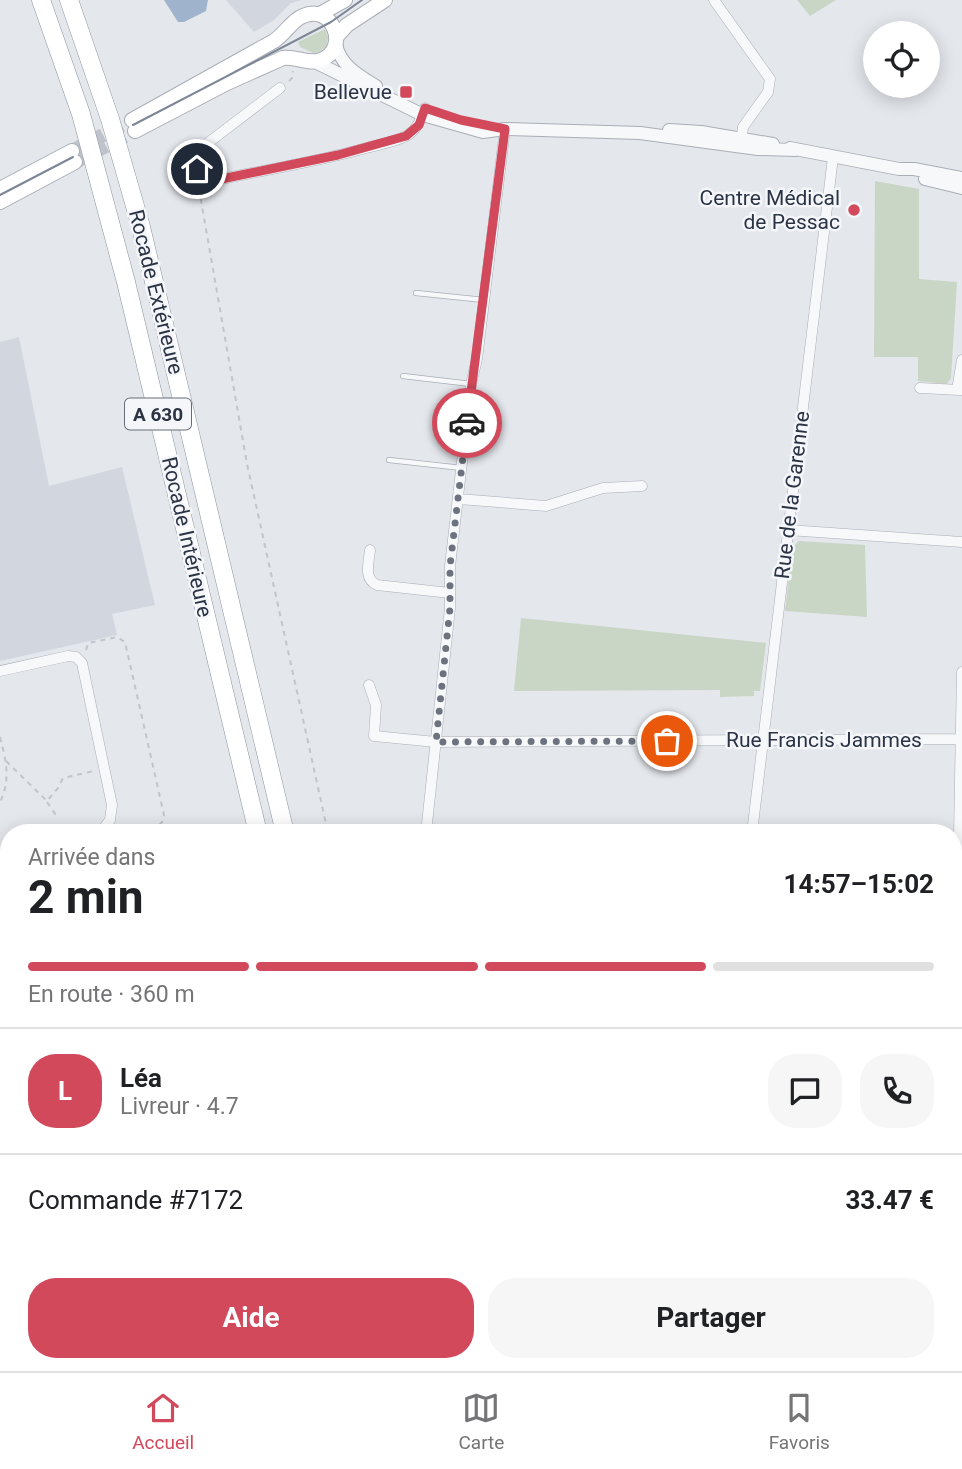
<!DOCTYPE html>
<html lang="fr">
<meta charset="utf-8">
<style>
body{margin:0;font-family:Roboto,sans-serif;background:#f6f6f6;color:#202124;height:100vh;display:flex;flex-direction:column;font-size:26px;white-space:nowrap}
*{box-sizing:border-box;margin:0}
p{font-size:23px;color:#757577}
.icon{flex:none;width:38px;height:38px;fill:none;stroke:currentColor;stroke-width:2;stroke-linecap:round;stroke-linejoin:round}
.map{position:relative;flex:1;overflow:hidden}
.sheet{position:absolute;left:0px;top:824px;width:962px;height:548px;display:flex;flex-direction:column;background:#fff;border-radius:28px 28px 0 0;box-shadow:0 4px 18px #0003}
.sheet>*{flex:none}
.fabs{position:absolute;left:863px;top:21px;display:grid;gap:14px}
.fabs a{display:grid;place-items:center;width:77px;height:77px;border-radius:50%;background:#fff;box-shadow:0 4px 18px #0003;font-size:35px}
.pin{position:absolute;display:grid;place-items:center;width:60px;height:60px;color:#fff;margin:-30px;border:4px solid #fff;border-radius:50%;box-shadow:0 2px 7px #0007}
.courier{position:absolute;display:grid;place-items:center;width:70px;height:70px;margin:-35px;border:5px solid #d1495b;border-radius:50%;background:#fff;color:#222;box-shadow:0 2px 9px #0007}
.headline em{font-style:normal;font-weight:700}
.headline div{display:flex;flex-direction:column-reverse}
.headline{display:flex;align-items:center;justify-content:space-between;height:119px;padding:0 28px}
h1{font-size:46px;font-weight:700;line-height:52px}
.bar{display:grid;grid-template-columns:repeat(4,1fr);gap:10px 7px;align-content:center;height:84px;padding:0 28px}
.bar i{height:9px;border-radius:5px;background:#e0e0e0}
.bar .on{background:#d1495b}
.bar p{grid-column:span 4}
.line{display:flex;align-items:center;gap:18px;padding:0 28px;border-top:2px solid #e0e0e0}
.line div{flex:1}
.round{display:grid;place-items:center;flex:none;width:74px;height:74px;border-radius:28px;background:#f6f6f6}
.action{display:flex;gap:14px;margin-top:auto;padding:14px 28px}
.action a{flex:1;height:80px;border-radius:28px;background:#d1495b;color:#fff;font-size:28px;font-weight:700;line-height:80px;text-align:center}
.action a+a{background:#f6f6f6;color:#202124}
.tabs{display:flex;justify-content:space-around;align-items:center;height:98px;border-top:2px solid #e0e0e0;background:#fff;font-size:19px;color:#757577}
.tabs a{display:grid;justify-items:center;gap:4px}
.tabs .on{color:#d1495b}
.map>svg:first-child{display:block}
.built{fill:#d2d6de}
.green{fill:#c9d6c5}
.water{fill:#9fb4cc}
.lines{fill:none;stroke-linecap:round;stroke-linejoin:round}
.secondary-tunnel{stroke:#bfc3cb;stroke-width:14;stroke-dasharray:14 7;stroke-linecap:butt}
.service-casing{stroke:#a9aeb7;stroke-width:6}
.minor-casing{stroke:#a9aeb7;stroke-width:11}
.tertiary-casing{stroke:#a9aeb7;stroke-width:14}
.secondary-casing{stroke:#a9aeb7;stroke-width:16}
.motorway-casing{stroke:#8b94a3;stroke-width:19}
.path{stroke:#c2c5cb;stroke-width:2;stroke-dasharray:5 5;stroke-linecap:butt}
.service{stroke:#f7f8fa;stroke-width:4.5}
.minor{stroke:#f7f8fa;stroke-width:10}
.tertiary{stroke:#f7f8fa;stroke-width:12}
.secondary{stroke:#fff;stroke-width:14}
.motorway{stroke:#fff;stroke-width:18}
.tram{stroke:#7d8696;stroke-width:2}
.rail{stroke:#7d8696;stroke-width:3.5;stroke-dasharray:3.5 7;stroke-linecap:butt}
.done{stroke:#6c737f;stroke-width:7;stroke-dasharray:0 12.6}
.route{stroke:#d1495b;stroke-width:9}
.poi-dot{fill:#d1495b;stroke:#f4f6f9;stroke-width:2.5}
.labels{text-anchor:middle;stroke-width:5;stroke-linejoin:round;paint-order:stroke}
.shield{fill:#f4f6f9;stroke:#676e7b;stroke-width:2}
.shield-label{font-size:19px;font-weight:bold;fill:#2b3445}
.poi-label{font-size:21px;fill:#2b3445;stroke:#f4f6f9;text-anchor:end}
.street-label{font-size:21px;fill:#2b3445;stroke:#f4f6f9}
</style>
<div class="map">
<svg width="962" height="1371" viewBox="0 0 962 1371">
<rect width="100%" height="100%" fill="#e4e7ec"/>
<!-- built -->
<path class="built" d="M 226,0 L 302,0 L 291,3 L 274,20 L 254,32 Z
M 19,337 L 49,486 L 122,467 L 155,605 L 112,614 L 117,635 L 0,661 L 0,342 Z"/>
<!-- green -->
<path class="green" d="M 797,0 L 836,0 L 810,16 Z
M 325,29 L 328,37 L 327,46 L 319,52 L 313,53 L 300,47 L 298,42 Z
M 875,181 L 919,189 L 919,279 L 957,282 L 951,378 L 947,384 L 918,381 L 918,357 L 874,357 Z
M 799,541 L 865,545 L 867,617 L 785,611 L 792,548 Z
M 521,618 L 766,643 L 760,691 L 754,691 L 754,696 L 720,697 L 720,690 L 514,691 Z
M 962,1030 L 962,1294 L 954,1297 L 954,1032 Z
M 9,1236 L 9,1363 L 358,1363 L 359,1371 L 0,1371 L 0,1237 Z
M 962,1315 L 962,1371 L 934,1371 L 938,1363 L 954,1363 L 954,1324 Z
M 459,1363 L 871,1363 L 877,1371 L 460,1371 Z"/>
<!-- water -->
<path class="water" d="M 164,0 L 208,0 L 206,11 L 184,22 L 178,22 Z"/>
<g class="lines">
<!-- secondary-tunnel -->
<path class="secondary-tunnel" d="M 72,151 L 132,120
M 75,162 L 135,131"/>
<defs>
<path id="service" d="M 416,293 L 484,300
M 403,376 L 471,384
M 389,460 L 462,468
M 954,1297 L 962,1294
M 954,1324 L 962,1315
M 934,1371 L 938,1363"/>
<path id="minor" d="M 714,0 L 770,79 L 768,92 L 743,127 L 741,144
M 280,88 L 200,149 C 194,163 196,177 212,181 C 264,170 316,162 366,148 C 380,144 396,142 408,135 C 418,128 421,119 425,108
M 962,360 L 958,384 L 962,390
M 920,388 L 960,390
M 459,499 L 546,506 L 603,488 L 642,486
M 788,530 L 962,542
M 370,550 C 369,562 363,579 377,585 L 450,593
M 0,671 L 68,656 L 76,657 L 82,663 L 112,805 L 110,820 L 100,833
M 962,672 L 958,890 L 962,896
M 369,685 L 376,705 L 374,736 L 436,742 L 959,739
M 426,833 L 450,608 L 450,566 L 471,384 L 477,359 L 505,129
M 752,833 L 833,157
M 0,907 L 9,915
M 958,982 L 955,971 L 962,954
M 0,1077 L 9,1085"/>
<path id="tertiary" d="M 336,44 C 340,65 358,75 376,86
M 315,62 L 423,115 L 483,132 L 505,129 L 640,133 L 758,149 L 796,150
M 669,130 L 701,132 L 773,144
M 790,148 L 899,169 L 914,169 L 962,178
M 925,179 L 962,188"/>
<path id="secondary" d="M 320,14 L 345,0
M 337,36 L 347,25 L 385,0
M 132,120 L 274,41 C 285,34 292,20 303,16 C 332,3 351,48 321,60 C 309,65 296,56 283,58 L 227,83 L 135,131
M 0,189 L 72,151
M 0,202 L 75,162"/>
<path id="motorway" d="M 41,0 L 81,114 L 126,282 L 258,833
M 69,0 L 110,119 L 141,227 L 285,833
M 386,1363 L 388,1371
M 410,1363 L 412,1371"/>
</defs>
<!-- service casing -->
<use href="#service" class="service-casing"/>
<!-- minor casing -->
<use href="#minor" class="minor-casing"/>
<!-- tertiary casing -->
<use href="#tertiary" class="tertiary-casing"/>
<!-- secondary casing -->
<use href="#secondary" class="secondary-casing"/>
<!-- motorway casing -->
<use href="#motorway" class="motorway-casing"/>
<!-- path -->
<path class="path" d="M 289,81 L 292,78 L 293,71
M 199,189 L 247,464 L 328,833
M 86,650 L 88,643 L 117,637 L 125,642 L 164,815 L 162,822 L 152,833
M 0,737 C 6,760 11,780 0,802
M 6,761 L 47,801 L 58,788 L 63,778 L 94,771
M 47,802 L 56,815
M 160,826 L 166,833
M 0,1012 L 9,1021
M 0,1194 L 9,1189
M 339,1363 L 341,1371
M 662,1371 L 664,1363"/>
<!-- service -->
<use href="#service" class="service"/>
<!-- minor -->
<use href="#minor" class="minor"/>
<!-- tertiary -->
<use href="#tertiary" class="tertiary"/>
<!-- secondary -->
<use href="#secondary" class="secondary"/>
<!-- motorway -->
<use href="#motorway" class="motorway"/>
<!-- tram -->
<path class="tram" d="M 133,125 L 331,22 L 362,0
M 0,195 L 73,157"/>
<!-- rail -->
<path class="rail" d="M 954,1008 L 962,1006
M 0,1218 L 9,1216"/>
</g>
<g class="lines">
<!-- done -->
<path class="done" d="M 467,423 L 450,566 L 450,608 L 436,742 L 667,741"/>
<!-- route -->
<path class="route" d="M 197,169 L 201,177 L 212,181 L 338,155 L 406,136 L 419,125 L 425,108 L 461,120 L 505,129 L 467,423"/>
</g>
<!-- markers -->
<g class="poi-dot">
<rect x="399" y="85" width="14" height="14" rx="3.5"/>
<circle cx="854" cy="210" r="7"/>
</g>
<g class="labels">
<!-- shield labels -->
<rect class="shield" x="125" y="398.5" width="66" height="31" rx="5"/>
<g class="shield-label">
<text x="158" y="421">A 630</text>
</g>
<!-- poi labels -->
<g class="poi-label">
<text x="392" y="99">Bellevue</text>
<text x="840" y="205">Centre Médical<tspan x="840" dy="24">de Pessac</tspan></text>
</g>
<!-- street labels -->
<g class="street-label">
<text transform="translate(156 292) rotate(76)" y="7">Rocade Extérieure</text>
<text transform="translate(792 495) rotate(-83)" y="7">Rue de la Garenne</text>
<text transform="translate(187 537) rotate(77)" y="7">Rocade Intérieure</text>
<text x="824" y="747">Rue Francis Jammes</text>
</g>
</g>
</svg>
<div class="fabs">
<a><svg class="icon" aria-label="locate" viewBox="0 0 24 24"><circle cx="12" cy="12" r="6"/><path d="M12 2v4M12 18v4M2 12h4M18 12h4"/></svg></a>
</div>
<div class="pin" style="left:667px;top:741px;background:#ea580c"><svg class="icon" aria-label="bag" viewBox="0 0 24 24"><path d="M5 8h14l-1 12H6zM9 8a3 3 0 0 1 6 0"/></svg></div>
<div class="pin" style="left:197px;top:169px;background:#1f2937"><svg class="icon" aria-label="home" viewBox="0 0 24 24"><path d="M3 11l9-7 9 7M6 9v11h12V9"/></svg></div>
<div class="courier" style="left:467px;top:423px"><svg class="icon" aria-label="car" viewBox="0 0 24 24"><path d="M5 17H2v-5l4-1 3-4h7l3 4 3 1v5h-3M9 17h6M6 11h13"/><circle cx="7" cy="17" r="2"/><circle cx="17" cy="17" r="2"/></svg></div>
<section class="sheet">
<div class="headline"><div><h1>2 min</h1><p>Arrivée dans</p></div><em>14:57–15:02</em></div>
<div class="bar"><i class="on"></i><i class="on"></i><i class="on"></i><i></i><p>En route · 360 m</p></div>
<div class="line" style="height:126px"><b class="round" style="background:#d1495b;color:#fff">L</b><div><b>Léa</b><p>Livreur · 4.7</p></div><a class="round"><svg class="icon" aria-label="chat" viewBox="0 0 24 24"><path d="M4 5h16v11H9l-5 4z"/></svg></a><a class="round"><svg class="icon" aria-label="phone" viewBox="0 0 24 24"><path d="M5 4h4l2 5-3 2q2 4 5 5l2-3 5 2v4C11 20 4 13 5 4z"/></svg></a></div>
<div class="line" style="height:91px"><div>Commande #7172</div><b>33.47 €</b></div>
<div class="action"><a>Aide</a><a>Partager</a></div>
</section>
</div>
<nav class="tabs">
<a class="on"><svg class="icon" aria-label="home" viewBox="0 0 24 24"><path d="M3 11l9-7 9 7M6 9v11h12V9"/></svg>Accueil</a>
<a><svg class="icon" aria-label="map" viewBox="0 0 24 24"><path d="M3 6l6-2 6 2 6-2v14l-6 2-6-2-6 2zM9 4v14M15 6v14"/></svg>Carte</a>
<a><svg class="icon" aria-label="saved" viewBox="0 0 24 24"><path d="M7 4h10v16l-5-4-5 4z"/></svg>Favoris</a>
</nav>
